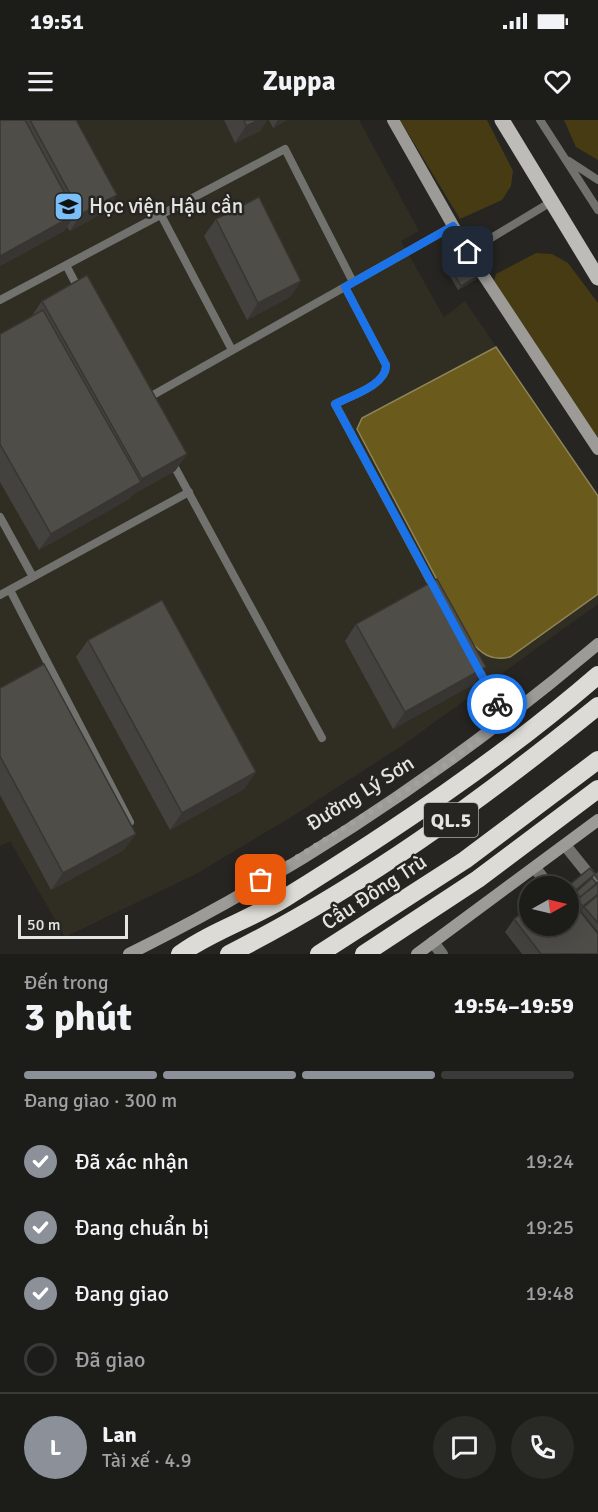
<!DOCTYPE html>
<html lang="vi">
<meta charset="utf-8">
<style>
body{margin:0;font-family:Signika,sans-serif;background:#292926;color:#f1f3f6;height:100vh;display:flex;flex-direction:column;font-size:22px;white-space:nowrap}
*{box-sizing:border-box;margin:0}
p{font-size:20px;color:#a0a1a2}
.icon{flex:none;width:33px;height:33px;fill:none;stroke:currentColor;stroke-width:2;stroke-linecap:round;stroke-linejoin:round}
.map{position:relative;height:834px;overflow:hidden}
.panel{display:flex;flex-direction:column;background:#1c1c19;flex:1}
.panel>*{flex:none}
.needle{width:39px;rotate:82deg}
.controls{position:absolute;left:519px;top:756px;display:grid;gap:12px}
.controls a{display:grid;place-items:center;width:60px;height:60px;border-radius:50%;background:#1c1c19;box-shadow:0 6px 24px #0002,0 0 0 2px #3a3a38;font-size:30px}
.scale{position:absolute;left:18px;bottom:15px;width:110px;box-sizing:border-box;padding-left:6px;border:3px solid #e4e4e1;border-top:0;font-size:16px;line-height:21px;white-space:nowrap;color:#e4e4e1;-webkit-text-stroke:4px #262521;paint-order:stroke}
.pin{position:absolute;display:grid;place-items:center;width:51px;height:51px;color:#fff;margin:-26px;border-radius:12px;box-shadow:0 3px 9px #0006}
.courier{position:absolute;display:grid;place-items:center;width:60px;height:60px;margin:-30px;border:4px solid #1a73e8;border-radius:50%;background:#fff;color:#222;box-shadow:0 2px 8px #0007}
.head em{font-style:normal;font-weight:800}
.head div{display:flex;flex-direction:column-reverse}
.head{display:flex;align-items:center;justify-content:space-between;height:102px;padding:0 24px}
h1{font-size:39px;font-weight:800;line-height:45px}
.bar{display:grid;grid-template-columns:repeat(4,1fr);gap:9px 6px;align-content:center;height:72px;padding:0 24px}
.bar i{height:8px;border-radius:4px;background:#3a3a38}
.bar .selected{background:#8c9099}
.bar p{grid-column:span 4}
.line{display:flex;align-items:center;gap:15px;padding:0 24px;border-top:2px solid #3a3a38}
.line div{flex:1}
.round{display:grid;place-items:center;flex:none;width:63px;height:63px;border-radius:32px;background:#292926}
ol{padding:0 24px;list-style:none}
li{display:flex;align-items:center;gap:18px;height:66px}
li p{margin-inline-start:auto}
li .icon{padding:6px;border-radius:50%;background:#8c9099;color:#fff;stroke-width:4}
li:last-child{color:#a0a1a2}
li i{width:33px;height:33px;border:3px solid #3a3a38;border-radius:50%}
.status{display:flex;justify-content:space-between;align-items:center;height:42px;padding:0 30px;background:#1c1c19;direction:ltr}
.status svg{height:16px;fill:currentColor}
header{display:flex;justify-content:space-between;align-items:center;height:78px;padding:0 24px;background:#1c1c19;font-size:27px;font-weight:800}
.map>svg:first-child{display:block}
.built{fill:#302d23}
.green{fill:#463b13}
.water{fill:#6a5b1d;stroke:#8f8458;stroke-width:1.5}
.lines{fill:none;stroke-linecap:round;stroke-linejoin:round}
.lane{stroke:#71716e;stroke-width:8}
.street{stroke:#71716e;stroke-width:12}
.secondary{stroke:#9c9b98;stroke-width:12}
.primary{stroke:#bebcb8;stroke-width:15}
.highway{stroke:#dcdbd5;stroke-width:18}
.wall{fill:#43423e;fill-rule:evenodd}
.shaded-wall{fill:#373632}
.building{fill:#4e4d48;stroke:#373632;stroke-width:1.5}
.done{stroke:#a2a19e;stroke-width:6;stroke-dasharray:0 10.8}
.route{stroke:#1a73e8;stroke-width:8}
.labels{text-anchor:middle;stroke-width:5;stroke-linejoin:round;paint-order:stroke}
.shield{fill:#262521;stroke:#ababa7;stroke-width:1.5}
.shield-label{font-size:20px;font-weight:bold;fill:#e4e4e1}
.poi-label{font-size:21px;fill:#e4e4e1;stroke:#262521;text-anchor:start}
.street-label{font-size:21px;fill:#e4e4e1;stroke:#262521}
</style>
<div class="status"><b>19:51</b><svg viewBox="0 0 49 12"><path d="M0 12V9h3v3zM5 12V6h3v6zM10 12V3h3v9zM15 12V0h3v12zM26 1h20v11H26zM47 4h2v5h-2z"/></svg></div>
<header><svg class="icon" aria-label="menu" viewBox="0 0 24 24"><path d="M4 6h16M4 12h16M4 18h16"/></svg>Zuppa<svg class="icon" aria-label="heart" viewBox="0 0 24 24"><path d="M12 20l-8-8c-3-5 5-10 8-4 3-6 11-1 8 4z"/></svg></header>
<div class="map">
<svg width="598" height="834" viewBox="0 0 598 834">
<rect width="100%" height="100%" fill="#262521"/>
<!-- built -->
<path class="built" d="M 0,0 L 359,0 L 419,111 L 401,121 L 444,197 L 465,181 L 598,376 L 598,484 L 403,625 L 293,696 L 196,754 L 65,817 L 10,721 L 0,726 Z"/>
<!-- green -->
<path class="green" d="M 400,0 L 487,0 L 513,51 L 511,66 L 502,80 L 460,99 Z
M 564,0 L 598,0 L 598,40 L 576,27 Z
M 536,133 L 552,134 L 568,143 L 598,183 L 598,320 L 494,161 L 496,154 Z"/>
<!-- water -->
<path class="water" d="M 496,227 L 598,376 L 598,474 L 510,537 C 491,542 481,533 469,520 L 357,309 L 362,298 Z"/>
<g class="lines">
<!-- lane -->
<path class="lane" d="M 540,0 L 598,90
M 569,41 L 598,60
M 161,95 L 232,230
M 468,132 L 551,82
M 66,145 L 79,170
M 345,167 L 386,245 C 387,265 350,276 335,284 L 435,470
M 0,180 L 285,29 L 353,162
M 146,279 L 453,106
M 172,342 L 322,618
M 0,397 L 33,457
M 10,470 L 130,702
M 0,475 L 189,372
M 477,546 L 505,599"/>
<!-- street -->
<path class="street" d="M 565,725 L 598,766
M 535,748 L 549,766
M 433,822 L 442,834"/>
<!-- secondary -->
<path class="secondary" d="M 393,0 L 468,132 L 598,329
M 129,834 C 297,751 455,645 598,524
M 417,834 L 598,700"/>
<!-- primary -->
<path class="primary" d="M 502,0 L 598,158"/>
<!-- highway -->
<path class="highway" d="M 180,834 C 212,811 251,799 285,778 C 394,710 501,639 598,555
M 229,834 C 362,767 482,680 598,586
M 319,834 L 465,740 L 598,640
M 364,834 L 478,759 L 598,669"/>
</g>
<!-- wall -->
<path class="wall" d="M 0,0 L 76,0 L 117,75 L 105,92 L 70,111 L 67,107 L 64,111 L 0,146 Z
M 224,0 L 267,0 L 260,11 L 235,23 Z
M 269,0 L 287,0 L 273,8 Z
M 216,99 L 301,161 L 290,177 L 247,200 L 204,116 Z
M 446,139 L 478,156 L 475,160 L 458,170 L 443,144 Z
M 42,181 L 187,334 L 175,351 L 132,375 L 129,379 L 39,430 L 0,362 L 0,214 L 31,197 Z
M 356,504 L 474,564 L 393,609 L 345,521 Z
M 88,520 L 256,652 L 244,669 L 170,710 L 76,537 Z
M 0,568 L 124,730 L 51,770 L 0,675 Z
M 598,751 L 598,761 L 594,756 Z
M 592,758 L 597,764 L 598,762 L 598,812 L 581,791 L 581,792 L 598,834 L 522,834 L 505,812 L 514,799 L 568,806 L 568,766 ZM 573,776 L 576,781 L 574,784 L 570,778 Z"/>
<!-- shaded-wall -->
<path class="shaded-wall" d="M 259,0 L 267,0 L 260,11 L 235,23 L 246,6 Z
M 278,0 L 287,0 L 273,8 Z
M 117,75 L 105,92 L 70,111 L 81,94 Z
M 76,94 L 64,111 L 0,146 L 0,136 Z
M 478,156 L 475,160 L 458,170 L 461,166 Z
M 301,161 L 290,177 L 247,200 L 258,183 Z
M 187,334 L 175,351 L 132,375 L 129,379 L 39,430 L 51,414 L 139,363 L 142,359 Z
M 486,547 L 474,564 L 393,609 L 405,592 Z
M 256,652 L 244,669 L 170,710 L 182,693 Z
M 136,714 L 124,730 L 51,770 L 63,753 Z
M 595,754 L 589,763 L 576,772 L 568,780 L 572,773 Z
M 598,774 L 598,777 L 584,787 L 581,791 L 576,795 L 583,786 Z"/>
<!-- building -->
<path class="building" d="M 0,0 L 25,0 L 76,94 L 0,136 Z
M 30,0 L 76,0 L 117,75 L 81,94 Z
M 244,0 L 259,0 L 246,6 Z
M 259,77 L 301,161 L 258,183 L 216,99 Z
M 463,129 L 478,156 L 461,166 L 446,139 Z
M 87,155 L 187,334 L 142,359 L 42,181 Z
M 43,190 L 141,362 L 51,414 L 0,324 L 0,214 Z
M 437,459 L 486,547 L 405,592 L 356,504 Z
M 162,480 L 256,652 L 182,693 L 88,520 Z
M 44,544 L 136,714 L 63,753 L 0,636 L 0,568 Z
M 590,748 L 595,754 L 572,773 L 568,766 Z
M 592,758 L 597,764 L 580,777 L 576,772 Z
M 598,762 L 598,774 L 583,786 L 577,780 Z
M 598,775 L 598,803 L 584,787 Z
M 568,776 L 598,814 L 598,834 L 541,834 L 514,799 L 530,787 L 530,806 L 568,806 Z"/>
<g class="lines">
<!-- done -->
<path class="done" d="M 261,760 L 443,647 L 505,599 L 497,584"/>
<!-- route -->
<path class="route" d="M 468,132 L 453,106 L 345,167 L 386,245 C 387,265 350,276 335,284 L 497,584"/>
</g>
<!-- icons -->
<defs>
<symbol id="university-square" viewBox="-11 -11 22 22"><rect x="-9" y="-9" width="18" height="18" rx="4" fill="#7abff8" stroke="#262521"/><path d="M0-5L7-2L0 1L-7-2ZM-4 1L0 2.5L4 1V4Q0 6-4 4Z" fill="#111"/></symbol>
</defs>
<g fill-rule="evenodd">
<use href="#university-square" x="52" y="70" width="33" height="33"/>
</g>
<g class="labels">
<!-- shield labels -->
<rect class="shield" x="424" y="683" width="54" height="34" rx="4.5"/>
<g class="shield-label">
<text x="451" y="707">QL.5</text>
</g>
<!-- poi labels -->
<g class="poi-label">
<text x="89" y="93">Học viện Hậu cần</text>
</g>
<!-- street labels -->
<g class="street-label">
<text transform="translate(360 673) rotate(-32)" y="7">Đường Lý Sơn</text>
<text transform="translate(374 772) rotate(-33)" y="7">Cầu Đông Trù</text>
</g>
</g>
</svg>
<div class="controls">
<a><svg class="needle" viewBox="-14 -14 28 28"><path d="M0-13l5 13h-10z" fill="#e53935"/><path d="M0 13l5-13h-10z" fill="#a0a1a2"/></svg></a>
</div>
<div class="scale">50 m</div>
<div class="pin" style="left:261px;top:760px;background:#ea580c"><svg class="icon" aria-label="bag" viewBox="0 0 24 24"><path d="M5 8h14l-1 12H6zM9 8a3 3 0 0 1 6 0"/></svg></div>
<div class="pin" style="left:468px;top:132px;background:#1f2937"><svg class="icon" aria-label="home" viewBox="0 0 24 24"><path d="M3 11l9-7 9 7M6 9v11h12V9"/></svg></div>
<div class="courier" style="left:497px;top:584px"><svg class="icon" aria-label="bike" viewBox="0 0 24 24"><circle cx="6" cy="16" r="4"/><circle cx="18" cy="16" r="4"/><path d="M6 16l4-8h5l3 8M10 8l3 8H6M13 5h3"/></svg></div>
</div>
<section class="panel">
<div class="head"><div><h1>3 phút</h1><p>Đến trong</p></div><em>19:54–19:59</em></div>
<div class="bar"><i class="selected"></i><i class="selected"></i><i class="selected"></i><i></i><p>Đang giao · 300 m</p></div>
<ol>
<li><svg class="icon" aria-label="check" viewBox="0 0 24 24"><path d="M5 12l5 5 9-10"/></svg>Đã xác nhận<p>19:24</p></li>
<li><svg class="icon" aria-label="check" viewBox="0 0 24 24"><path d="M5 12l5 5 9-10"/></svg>Đang chuẩn bị<p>19:25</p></li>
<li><svg class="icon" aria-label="check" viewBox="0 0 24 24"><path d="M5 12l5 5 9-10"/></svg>Đang giao<p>19:48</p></li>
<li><i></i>Đã giao</li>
</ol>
<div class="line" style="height:108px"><b class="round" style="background:#8c9099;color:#fff">L</b><div><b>Lan</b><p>Tài xế · 4.9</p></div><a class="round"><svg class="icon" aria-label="chat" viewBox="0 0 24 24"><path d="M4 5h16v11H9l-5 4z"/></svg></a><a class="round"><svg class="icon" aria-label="phone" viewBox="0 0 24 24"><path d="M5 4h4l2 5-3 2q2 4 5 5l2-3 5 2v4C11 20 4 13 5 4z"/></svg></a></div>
</section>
